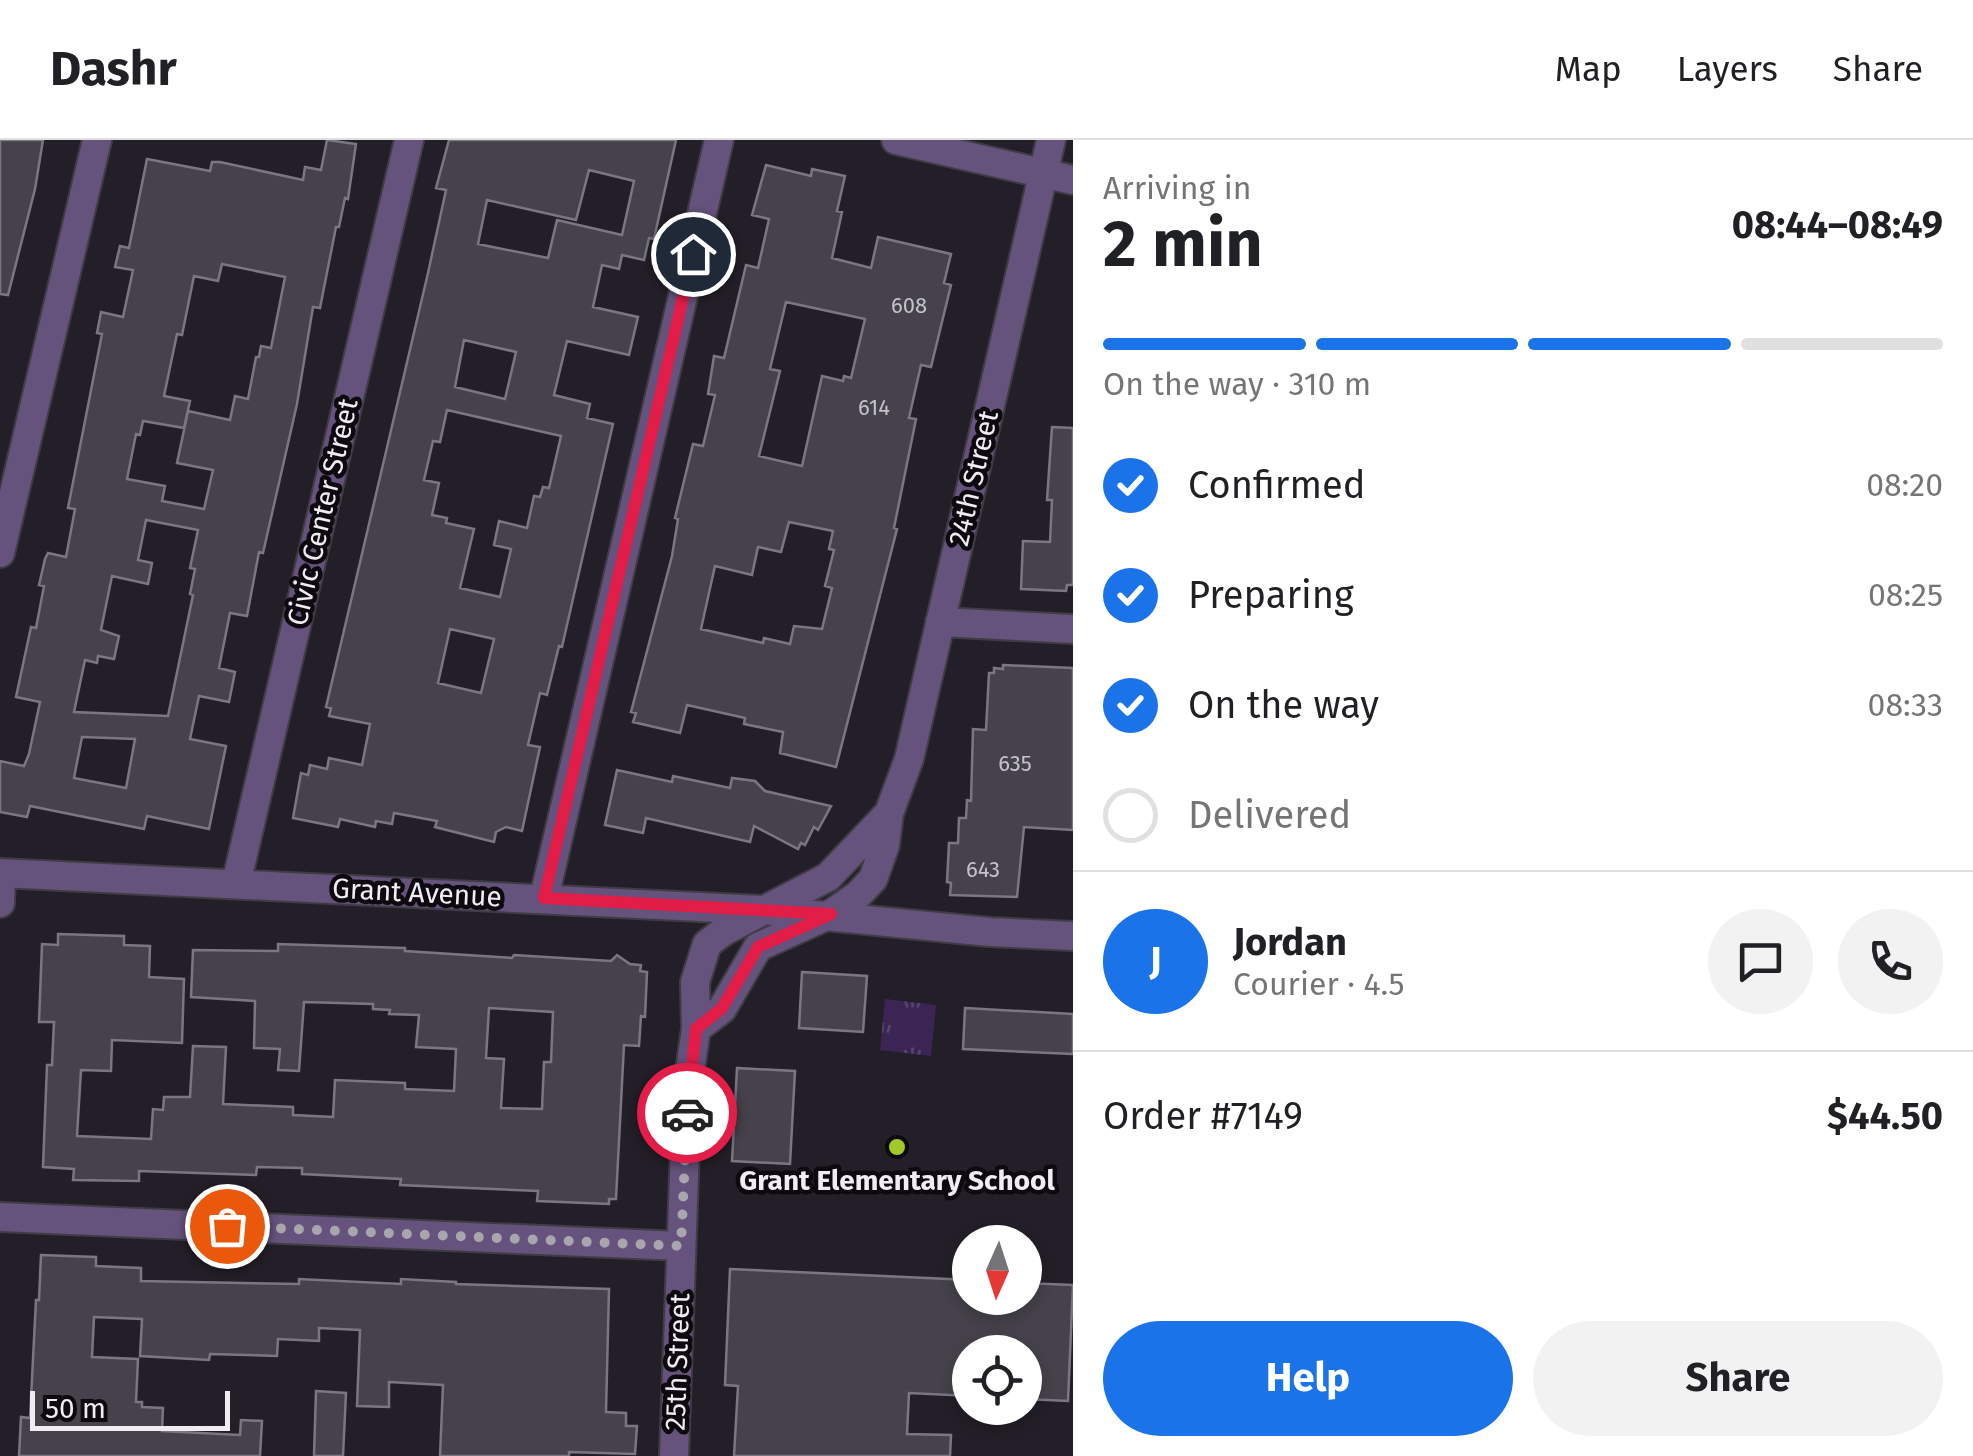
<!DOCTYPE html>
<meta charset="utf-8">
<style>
body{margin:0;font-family:"Fira Sans",sans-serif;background:#f2f2f2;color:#202124;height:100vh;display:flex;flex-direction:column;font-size:38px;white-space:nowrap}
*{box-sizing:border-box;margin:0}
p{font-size:32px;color:#757577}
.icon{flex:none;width:55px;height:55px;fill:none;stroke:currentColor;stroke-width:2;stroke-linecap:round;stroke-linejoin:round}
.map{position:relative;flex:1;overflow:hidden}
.sheet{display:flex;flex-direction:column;background:#fff;width:900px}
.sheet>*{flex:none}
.needle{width:65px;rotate:183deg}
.fabs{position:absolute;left:952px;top:1085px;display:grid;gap:20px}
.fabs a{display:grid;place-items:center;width:90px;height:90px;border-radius:50%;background:#fff;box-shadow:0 5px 15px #0003;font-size:50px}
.scale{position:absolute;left:30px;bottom:25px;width:200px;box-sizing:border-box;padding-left:10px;border:5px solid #efedf3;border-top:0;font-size:28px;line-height:35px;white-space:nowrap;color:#efedf3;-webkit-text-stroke:8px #0c0a0e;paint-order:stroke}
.pin{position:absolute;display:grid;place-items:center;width:85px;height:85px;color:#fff;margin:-42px;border:5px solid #fff;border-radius:50%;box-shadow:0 2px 10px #0007}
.courier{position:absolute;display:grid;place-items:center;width:100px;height:100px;margin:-50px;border:8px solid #e11d48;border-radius:50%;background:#fff;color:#222;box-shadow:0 2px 12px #0007}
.overview em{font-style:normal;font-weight:700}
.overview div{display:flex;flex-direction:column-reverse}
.overview{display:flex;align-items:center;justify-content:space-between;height:170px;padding:0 30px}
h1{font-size:65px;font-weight:700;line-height:75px}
.bar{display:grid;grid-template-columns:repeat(4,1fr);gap:15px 10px;align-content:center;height:120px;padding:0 30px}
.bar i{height:12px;border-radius:8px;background:#e0e0e0}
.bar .active{background:#1a73e8}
.bar p{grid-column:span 4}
.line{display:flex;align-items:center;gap:25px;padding:0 30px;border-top:2px solid #e0e0e0}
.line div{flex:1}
.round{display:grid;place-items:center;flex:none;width:105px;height:105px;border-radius:52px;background:#f2f2f2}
ol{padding:0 30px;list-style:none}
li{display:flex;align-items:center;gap:30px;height:110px}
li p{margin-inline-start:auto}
li .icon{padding:10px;border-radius:50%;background:#1a73e8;color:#fff;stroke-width:4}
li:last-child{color:#757577}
li i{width:55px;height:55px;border:5px solid #e0e0e0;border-radius:50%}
.primary-button{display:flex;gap:20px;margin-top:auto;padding:20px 30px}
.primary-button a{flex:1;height:115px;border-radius:60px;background:#1a73e8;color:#fff;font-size:40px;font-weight:700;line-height:115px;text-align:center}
.primary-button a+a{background:#f2f2f2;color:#202124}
header{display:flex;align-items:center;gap:60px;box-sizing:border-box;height:140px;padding:0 50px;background:#fff;border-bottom:2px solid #e0e0e0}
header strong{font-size:48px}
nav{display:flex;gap:55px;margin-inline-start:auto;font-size:35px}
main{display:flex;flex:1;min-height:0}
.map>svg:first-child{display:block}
.park{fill:url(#park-tufts)}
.building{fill:#45424b;stroke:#7b7782;stroke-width:2.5;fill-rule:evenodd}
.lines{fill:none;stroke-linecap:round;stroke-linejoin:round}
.street-casing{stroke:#403c44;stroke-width:32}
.street{stroke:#65537d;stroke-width:28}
.done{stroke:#a8a5ac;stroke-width:10;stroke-dasharray:0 18}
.route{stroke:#e11d48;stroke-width:12}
.poi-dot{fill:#a1c929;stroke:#0c0a0e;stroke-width:4}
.labels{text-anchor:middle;stroke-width:9;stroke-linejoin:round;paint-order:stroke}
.number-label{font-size:22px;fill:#c4c2c9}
.street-label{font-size:28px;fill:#efedf3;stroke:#0c0a0e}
.poi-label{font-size:28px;font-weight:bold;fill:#efedf3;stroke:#0c0a0e}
</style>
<header>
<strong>Dashr</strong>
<nav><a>Map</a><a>Layers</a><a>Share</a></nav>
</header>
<main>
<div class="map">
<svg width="1073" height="1316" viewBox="0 0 1073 1316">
<defs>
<pattern id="park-tufts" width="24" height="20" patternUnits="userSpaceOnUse" patternTransform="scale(2.5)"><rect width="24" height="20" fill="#3b2554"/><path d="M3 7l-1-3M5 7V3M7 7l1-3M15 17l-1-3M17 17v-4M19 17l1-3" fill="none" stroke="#58456d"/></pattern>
</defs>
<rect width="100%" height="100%" fill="#231f28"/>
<!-- park -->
<path class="park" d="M 885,859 L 936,865 L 931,916 L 880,910 Z"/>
<!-- building -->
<path class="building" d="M 0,0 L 43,0 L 35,49 L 8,155 L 0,154 Z
M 327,0 L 356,4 L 348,59 L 345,58 L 339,87 L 336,87 L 320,168 L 313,167 L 297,264 L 263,413 L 259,412 L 247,476 L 230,473 L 219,528 L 235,532 L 229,562 L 199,556 L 190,599 L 226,606 L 209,689 L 147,676 L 144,689 L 30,666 L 27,677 L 0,672 L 0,621 L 24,626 L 29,614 L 40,562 L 16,557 L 31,487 L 36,488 L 44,446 L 39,445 L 45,419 L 48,413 L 66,417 L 75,369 L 68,368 L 102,194 L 97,193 L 101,172 L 123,177 L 133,130 L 115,127 L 120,106 L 129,108 L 147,19 L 210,31 L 212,22 L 220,22 L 303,40 L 305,27 L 321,30 ZM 222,124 L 285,137 L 271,208 L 261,206 L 259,217 L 256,217 L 248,259 L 235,256 L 230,280 L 188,271 L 177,323 L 213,330 L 204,369 L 162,361 L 165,346 L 127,339 L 136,294 L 140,295 L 143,281 L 184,288 L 190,261 L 164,256 L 177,194 L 182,195 L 194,136 L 218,141 ZM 146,380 L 198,390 L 190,428 L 195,429 L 190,454 L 193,455 L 168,576 L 74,572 L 85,520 L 97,523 L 98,516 L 114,519 L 119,496 L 101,490 L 112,436 L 148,444 L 152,423 L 138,420 ZM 82,597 L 135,599 L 126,648 L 74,638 Z
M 449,0 L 676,0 L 654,99 L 649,98 L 644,120 L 622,115 L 619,129 L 602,125 L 593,167 L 638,177 L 629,215 L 567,201 L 554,255 L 590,264 L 587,278 L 613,284 L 562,507 L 559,506 L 547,555 L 540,553 L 528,605 L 540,607 L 522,691 L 506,687 L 496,692 L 494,702 L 435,687 L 437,681 L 394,673 L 392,684 L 376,681 L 375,687 L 340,679 L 338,687 L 293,678 L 301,633 L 308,635 L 310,625 L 327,629 L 329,618 L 362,625 L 370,584 L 329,576 L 331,568 L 326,567 L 428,133 L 446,50 L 436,48 ZM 589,30 L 634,41 L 622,95 L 557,80 L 548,118 L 478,104 L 487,60 L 576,80 ZM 464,200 L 516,212 L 505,259 L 455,247 ZM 447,270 L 561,296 L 549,348 L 543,347 L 540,357 L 534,356 L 527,388 L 499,381 L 494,405 L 511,409 L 500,457 L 460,448 L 474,389 L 446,383 L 447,378 L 432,375 L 439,343 L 424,340 L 433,301 L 440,302 ZM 450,489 L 494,499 L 481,553 L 438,543 Z
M 766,25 L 811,36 L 812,29 L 845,36 L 837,71 L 842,72 L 832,118 L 871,128 L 878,97 L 951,114 L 944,143 L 951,145 L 931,227 L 921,225 L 909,278 L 916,279 L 894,388 L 897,389 L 836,627 L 780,613 L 783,592 L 744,584 L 745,578 L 687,565 L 680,593 L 633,582 L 636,573 L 631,572 L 672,416 L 678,379 L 675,378 L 693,304 L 703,306 L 715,255 L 708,254 L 714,216 L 724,218 L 746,125 L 758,128 L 769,79 L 752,75 ZM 786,162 L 865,179 L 851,238 L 844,236 L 843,241 L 822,236 L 802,326 L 759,316 L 780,231 L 770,229 ZM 789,382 L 833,391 L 829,409 L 834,410 L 825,446 L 832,448 L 822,489 L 794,486 L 790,504 L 764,498 L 763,503 L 701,489 L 715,426 L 752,435 L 758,407 L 781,412 Z
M 1052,287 L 1073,288 L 1073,445 L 1067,445 L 1066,451 L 1021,449 L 1023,401 L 1050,402 L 1052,360 L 1047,360 Z
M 1003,525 L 1073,528 L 1073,690 L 1024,687 L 1017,757 L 950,755 L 951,743 L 947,742 L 949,703 L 958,703 L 959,678 L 966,678 L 967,660 L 971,661 L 973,589 L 986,590 L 989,533 L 994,533 L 994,528 L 1003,529 Z
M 617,630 L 672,642 L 673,636 L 730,648 L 732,638 L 755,641 L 765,651 L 831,666 L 818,690 L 814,687 L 805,705 L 801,703 L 798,709 L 754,686 L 750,702 L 646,678 L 643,693 L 605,685 Z
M 58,794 L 124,796 L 124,805 L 150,806 L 149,837 L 184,839 L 182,903 L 112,900 L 111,931 L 81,930 L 77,996 L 151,999 L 153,969 L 163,970 L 164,957 L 190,957 L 193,906 L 226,907 L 223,964 L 293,967 L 293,975 L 333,977 L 335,940 L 405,943 L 405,949 L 454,951 L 456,909 L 416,907 L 419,875 L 389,874 L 390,870 L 373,869 L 373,864 L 304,862 L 299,931 L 278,930 L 280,909 L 254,908 L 255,861 L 191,857 L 193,810 L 278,811 L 278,804 L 405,808 L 405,811 L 512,818 L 514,815 L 611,821 L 617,815 L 630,824 L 641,825 L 640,831 L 647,832 L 645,877 L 641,876 L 639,906 L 624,905 L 616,1059 L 609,1059 L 609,1064 L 537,1061 L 538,1051 L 400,1045 L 401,1039 L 302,1034 L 302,1028 L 257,1027 L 256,1035 L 139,1031 L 139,1041 L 73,1040 L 74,1029 L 43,1027 L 47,925 L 52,925 L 54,882 L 39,882 L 42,804 L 58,805 ZM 489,868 L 553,872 L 551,922 L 544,922 L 542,969 L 501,968 L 504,919 L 486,918 Z
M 802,832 L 867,836 L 863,892 L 799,888 Z
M 965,868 L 1073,874 L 1073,914 L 963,909 Z
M 737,928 L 795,931 L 790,1024 L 732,1021 Z
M 41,1115 L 96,1117 L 96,1126 L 141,1128 L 141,1141 L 299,1144 L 299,1139 L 401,1144 L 401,1139 L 456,1142 L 456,1144 L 609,1149 L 606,1272 L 626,1273 L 626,1286 L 637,1286 L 635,1314 L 569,1312 L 569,1316 L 440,1316 L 443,1245 L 389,1242 L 389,1267 L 357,1266 L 360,1190 L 319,1188 L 319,1201 L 278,1199 L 277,1216 L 210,1214 L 209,1220 L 140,1216 L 142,1179 L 94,1177 L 92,1217 L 138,1219 L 136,1262 L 142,1262 L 142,1267 L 163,1268 L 162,1291 L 240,1295 L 241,1280 L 262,1281 L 260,1316 L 19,1316 L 21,1277 L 30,1278 L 36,1160 L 39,1160 Z
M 730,1129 L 970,1140 L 970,1158 L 1025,1158 L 1025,1143 L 1073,1145 L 1068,1261 L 1025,1259 L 1025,1212 L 970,1212 L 970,1256 L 909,1253 L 907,1294 L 951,1295 L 950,1316 L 734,1316 L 738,1246 L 725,1245 Z
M 316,1251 L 346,1253 L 343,1316 L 314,1316 Z"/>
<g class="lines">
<defs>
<path id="street" d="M 896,0 L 1073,40
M 0,413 L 97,0
M 940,482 L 1073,489
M 0,733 L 762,770 L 990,792 L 1073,796
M 236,744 L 409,0
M 544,758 L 719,0
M 0,763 L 1,733
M 696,889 L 722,869 L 758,807 L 831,774 L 858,755 L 873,739 L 885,705 L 889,673 L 909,619 L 1051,0
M 0,1077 L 681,1106
M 674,1316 L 687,951 L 696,889 L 695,842 L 707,804 L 724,791 L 828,737 L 889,673"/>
</defs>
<!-- street casing -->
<use href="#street" class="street-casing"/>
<!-- street -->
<use href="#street" class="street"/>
</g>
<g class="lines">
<!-- done -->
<path class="done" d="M 227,1086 L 681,1106 L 687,973"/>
<!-- route -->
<path class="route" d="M 687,973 L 696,889 L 722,868 L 758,807 L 831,774 L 544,758 L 693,114"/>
</g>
<!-- markers -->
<circle class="poi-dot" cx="897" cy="1007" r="10"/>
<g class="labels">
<!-- number labels -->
<g class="number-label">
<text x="909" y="173">608</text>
<text x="874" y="275">614</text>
<text x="1015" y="631">635</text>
<text x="983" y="737">643</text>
</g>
<!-- street labels -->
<g class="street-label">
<text transform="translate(973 338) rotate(-77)" y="10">24th Street</text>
<text transform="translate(322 372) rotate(-77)" y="10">Civic Center Street</text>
<text transform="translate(417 752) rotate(3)" y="10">Grant Avenue</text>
<text transform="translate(677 1222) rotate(-88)" y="10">25th Street</text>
</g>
<!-- poi labels -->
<g class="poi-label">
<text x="897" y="1050">Grant Elementary School</text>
</g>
</g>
</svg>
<div class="fabs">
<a><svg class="needle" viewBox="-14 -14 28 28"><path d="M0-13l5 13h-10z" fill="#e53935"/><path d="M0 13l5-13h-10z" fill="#757577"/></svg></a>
<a><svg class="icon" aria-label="locate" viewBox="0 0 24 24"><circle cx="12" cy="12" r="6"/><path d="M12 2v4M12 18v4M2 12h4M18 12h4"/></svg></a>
</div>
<div class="scale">50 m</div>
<div class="pin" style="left:227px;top:1086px;background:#ea580c"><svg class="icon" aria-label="bag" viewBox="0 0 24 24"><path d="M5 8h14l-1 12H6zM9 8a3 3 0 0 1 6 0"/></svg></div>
<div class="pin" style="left:693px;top:114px;background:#1f2937"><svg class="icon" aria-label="home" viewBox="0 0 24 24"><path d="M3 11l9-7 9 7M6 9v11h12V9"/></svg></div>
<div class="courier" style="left:687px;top:973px"><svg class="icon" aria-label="car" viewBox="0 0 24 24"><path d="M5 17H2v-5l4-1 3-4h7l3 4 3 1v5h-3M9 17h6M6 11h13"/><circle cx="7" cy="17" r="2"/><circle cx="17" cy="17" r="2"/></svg></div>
</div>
<section class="sheet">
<div class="overview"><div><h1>2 min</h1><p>Arriving in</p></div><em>08:44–08:49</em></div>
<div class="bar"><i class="active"></i><i class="active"></i><i class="active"></i><i></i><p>On the way · 310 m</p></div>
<ol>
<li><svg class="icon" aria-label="check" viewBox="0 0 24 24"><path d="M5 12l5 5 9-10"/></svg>Confirmed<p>08:20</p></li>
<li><svg class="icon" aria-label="check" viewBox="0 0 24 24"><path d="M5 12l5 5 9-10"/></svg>Preparing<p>08:25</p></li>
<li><svg class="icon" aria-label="check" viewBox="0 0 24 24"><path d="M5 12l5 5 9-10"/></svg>On the way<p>08:33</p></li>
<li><i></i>Delivered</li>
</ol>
<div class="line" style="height:180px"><b class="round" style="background:#1a73e8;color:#fff">J</b><div><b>Jordan</b><p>Courier · 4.5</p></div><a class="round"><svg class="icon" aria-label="chat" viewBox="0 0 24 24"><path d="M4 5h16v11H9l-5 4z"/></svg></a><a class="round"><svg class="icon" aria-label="phone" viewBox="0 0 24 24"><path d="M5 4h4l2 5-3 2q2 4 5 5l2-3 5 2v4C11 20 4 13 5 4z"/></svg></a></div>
<div class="line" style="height:130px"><div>Order #7149</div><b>$44.50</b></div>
<div class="primary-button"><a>Help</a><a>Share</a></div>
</section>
</main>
